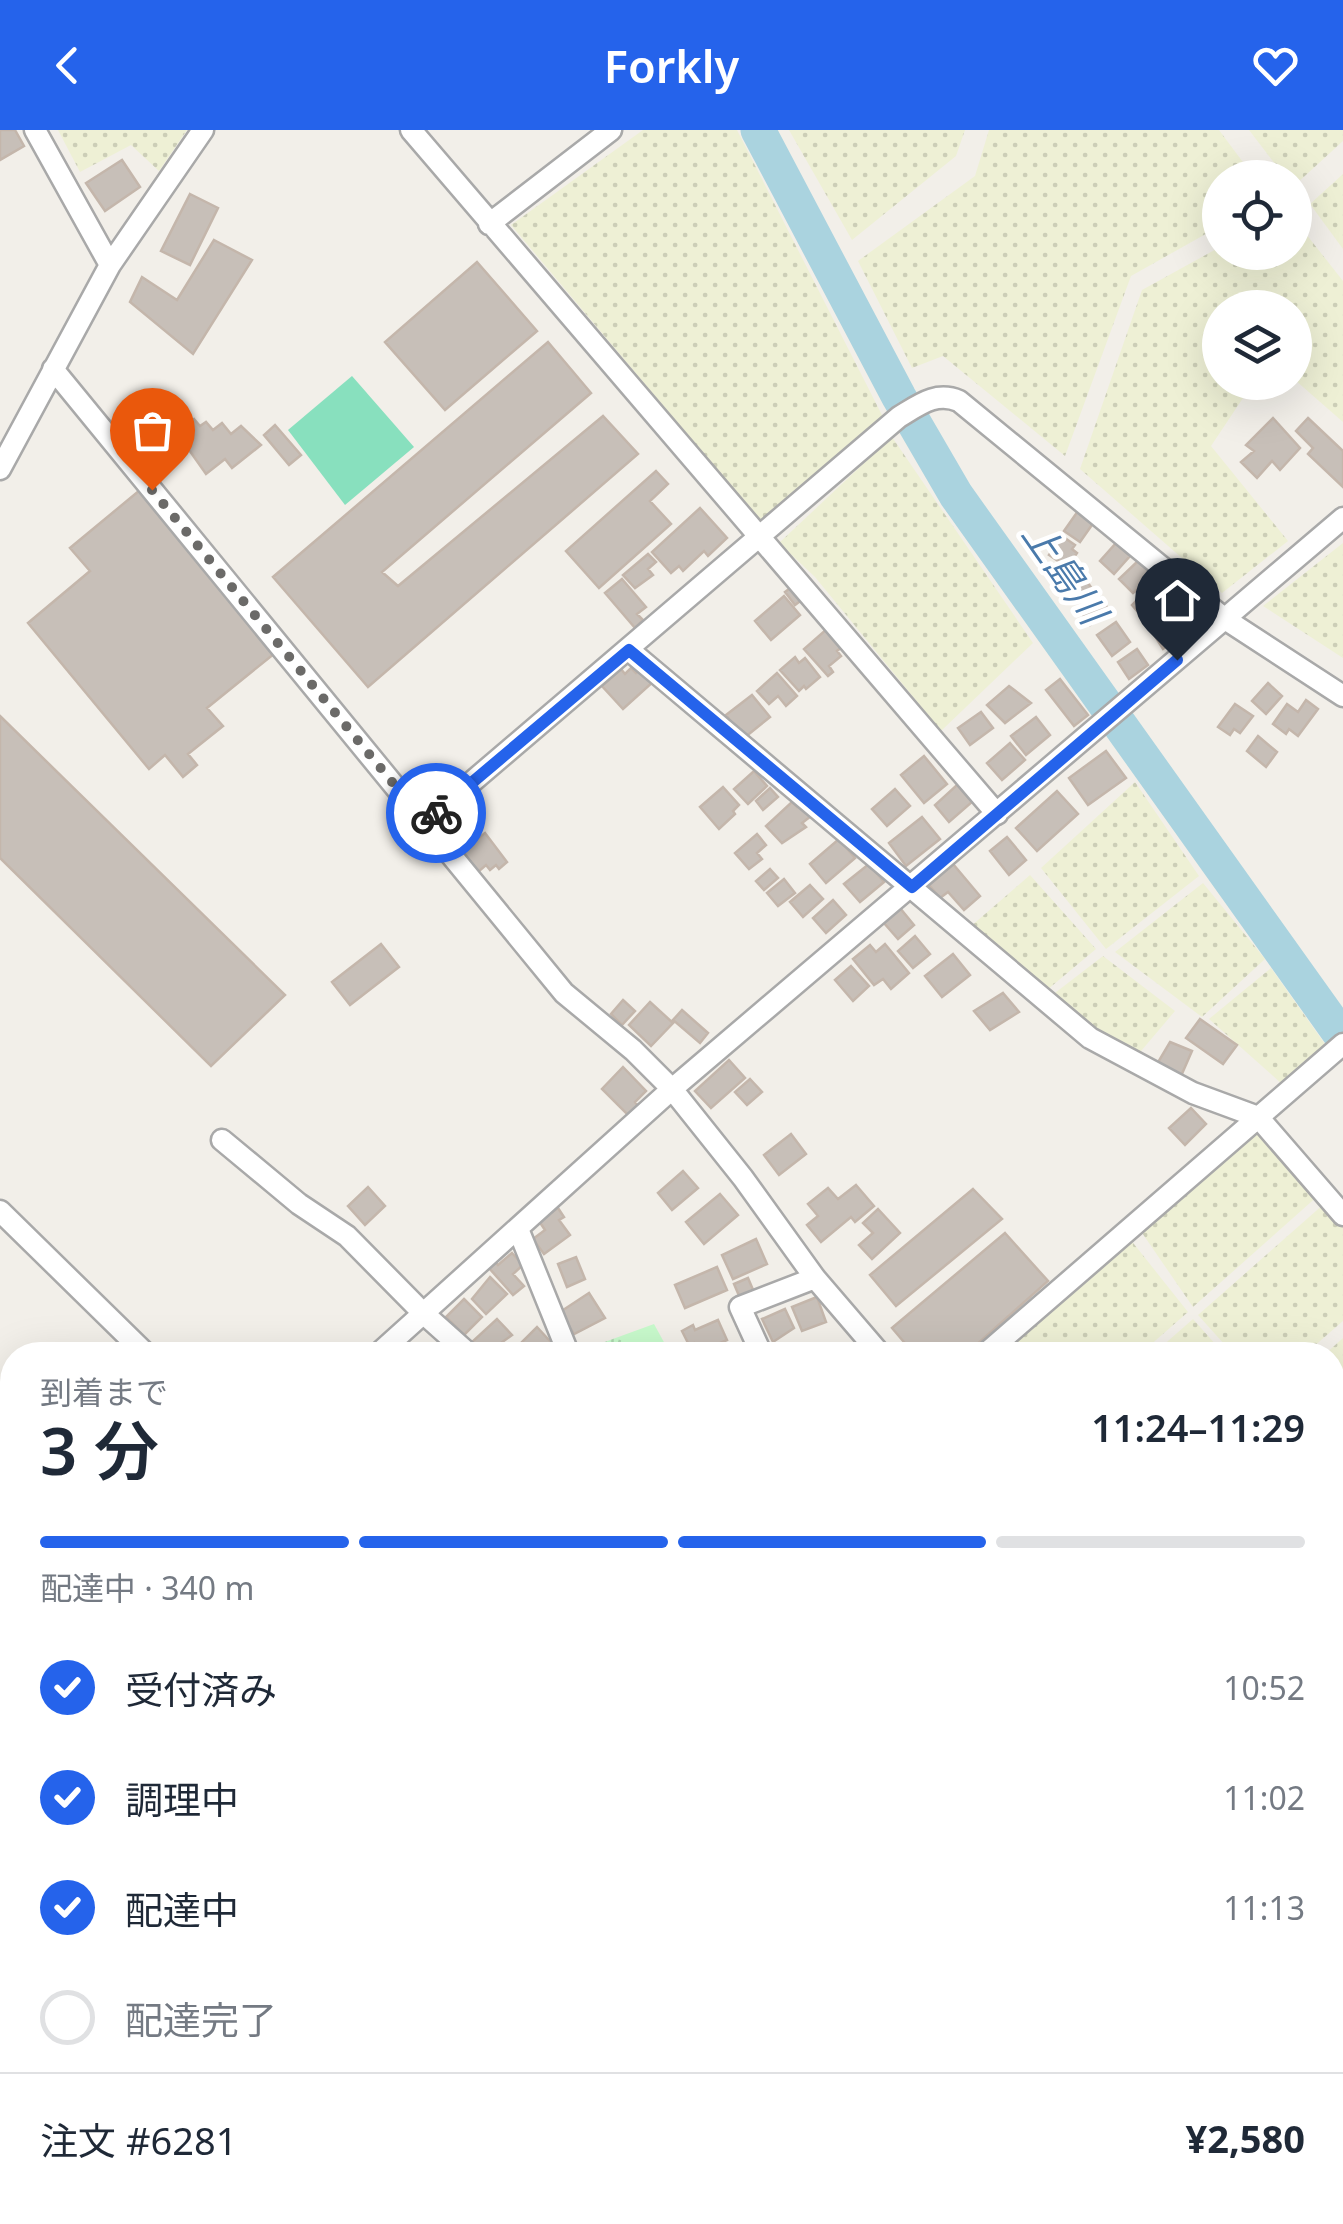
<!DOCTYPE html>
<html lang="ja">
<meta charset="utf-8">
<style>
body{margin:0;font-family:"Noto Sans","Noto Sans JP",sans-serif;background:#f2f2f3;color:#1f2937;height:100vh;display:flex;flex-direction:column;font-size:38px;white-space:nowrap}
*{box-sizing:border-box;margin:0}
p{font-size:32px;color:#747a83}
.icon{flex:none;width:55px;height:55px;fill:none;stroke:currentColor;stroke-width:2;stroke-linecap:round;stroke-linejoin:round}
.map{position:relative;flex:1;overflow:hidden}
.details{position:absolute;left:0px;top:1212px;width:1345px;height:882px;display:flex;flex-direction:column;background:#fff;border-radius:40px 40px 0 0;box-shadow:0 10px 40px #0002}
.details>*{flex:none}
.controls{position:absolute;left:1202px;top:30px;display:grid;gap:20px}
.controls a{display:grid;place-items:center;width:110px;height:110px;border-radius:50%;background:#fff;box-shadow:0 10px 40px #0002;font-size:50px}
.pin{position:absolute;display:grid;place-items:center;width:85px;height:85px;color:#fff;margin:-102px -42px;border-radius:50% 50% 50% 0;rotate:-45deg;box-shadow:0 0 10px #0007}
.pin .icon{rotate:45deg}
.courier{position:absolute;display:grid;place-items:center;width:100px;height:100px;margin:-50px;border:8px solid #2563eb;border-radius:50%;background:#fff;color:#222;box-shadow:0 2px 12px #0007}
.summary em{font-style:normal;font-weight:600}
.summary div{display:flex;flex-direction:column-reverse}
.summary{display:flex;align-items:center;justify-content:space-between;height:170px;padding:0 40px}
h1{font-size:65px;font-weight:600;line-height:75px}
.bar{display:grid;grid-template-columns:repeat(4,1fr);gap:15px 10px;align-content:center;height:120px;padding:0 40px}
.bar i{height:12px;border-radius:8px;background:#e0e1e3}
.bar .selected{background:#2563eb}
.bar p{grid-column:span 4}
.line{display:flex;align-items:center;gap:25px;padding:0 40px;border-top:2px solid #e0e1e3}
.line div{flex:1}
ol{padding:0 40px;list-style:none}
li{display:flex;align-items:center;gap:30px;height:110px}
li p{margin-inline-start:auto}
li .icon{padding:10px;border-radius:50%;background:#2563eb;color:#fff;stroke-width:4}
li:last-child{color:#747a83}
li i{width:55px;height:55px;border:5px solid #e0e1e3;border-radius:50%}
header{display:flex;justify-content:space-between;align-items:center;height:130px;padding:0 40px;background:#2563eb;color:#fff;font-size:45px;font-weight:600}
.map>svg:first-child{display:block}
.farmland{fill:url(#farmland-dots)}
.park{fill:url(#park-tufts)}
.pitch{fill:#88e0be}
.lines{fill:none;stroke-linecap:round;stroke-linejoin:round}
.river{stroke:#aad3df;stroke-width:35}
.building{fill:#c7bfb8;stroke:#c4b6ab;stroke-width:2.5}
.minor-casing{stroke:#a9a9a9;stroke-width:25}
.minor{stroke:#fff;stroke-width:20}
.done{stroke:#6b6a68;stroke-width:10;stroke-dasharray:0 18}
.route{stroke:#2563eb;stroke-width:12}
.labels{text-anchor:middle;stroke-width:9;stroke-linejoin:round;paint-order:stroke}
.water-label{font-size:38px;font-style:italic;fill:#4a7aab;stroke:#fff}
</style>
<header><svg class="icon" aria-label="back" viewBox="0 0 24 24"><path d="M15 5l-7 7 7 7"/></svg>Forkly<svg class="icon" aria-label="heart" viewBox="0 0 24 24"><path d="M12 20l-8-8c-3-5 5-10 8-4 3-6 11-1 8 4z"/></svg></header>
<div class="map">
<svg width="1343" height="2094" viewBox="0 0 1343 2094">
<defs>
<pattern id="farmland-dots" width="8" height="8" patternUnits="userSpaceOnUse" patternTransform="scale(2.5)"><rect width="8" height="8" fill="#eef0d5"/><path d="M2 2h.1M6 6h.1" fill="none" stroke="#ccceb7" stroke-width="1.8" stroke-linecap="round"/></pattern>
<pattern id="park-tufts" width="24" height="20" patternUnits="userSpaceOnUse" patternTransform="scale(2.5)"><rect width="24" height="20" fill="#c8facc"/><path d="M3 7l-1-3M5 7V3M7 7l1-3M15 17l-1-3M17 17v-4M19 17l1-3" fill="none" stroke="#acd6af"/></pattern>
</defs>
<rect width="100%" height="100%" fill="#f2efe9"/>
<!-- farmland -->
<path class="farmland" d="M 58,0 L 187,0 L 159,41 L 131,15 L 80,42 Z
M 643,0 L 737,0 L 884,289 L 760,391 L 511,95 Z
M 789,0 L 965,0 L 956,26 L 852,110 Z
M 989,0 L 1219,0 L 1254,47 L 1220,48 L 1220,96 L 1131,146 L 1065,326 L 943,226 L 912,238 L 858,131 L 975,46 Z
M 1249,0 L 1343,0 L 1343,11 L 1295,55 L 1295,48 L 1285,47 Z
M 1343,44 L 1343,119 L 1310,74 Z
M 1295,90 L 1343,151 L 1343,292 L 1295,250 L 1295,178 L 1220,178 L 1220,252 L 1253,253 L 1211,316 L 1288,411 L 1222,463 L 1080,339 L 1142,160 L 1220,117 L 1220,122 L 1295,122 Z
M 892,307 L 1033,513 L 941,601 L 815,447 L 779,413 Z
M 1343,413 L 1343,528 L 1263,476 Z
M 1135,652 L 1199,746 L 1106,819 L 1041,738 Z
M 1030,745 L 1096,819 L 1047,860 L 970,797 Z
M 1203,753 L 1265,829 L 1202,887 L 1115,822 Z
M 1103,826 L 1175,881 L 1136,927 L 1051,866 Z
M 1271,838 L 1327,917 L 1282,954 L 1209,889 Z
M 1259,998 L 1320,1064 L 1193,1177 L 1140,1100 Z
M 1325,1073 L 1343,1093 L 1343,1191 L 1304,1225 L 1234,1225 L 1198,1185 Z
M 1130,1109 L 1188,1182 L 1139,1225 L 999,1225 Z
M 1193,1189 L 1225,1225 L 1152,1225 Z
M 1343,1208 L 1343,1339 L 1336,1345 L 1332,1341 L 1332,1225 L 1324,1225 Z
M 1332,1356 L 1343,1367 L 1343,1466 L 1333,1475 Z
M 0,1592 L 12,1607 L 12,1699 L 0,1733 Z
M 0,1796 L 12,1809 L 12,1920 L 0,1910 Z
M 164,2083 L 481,2083 L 465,2094 L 175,2094 Z
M 570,2083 L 740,2083 L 726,2094 L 563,2094 Z"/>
<!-- park -->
<path class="park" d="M 654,1194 L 671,1225 L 569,1225 Z"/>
<!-- pitch -->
<path class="pitch" d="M 352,246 L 414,317 L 345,375 L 288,300 Z"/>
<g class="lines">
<!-- river -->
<path class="river" d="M 758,0 L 899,267 L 956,365 L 1343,908
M 0,1389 L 12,1402
M 1332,1989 L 1343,1987"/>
</g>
<!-- building -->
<path class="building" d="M 0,0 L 15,0 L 24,16 L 0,30 Z
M 122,30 L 140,57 L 105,81 L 86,53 Z
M 190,64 L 218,78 L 190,135 L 161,121 Z
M 214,110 L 252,130 L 193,224 L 130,172 L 142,147 L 177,170 Z
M 477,132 L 537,201 L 445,280 L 385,212 Z
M 548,212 L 591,263 L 382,442 L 398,456 L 603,286 L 638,324 L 368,557 L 273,447 Z
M 1273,288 L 1300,318 L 1280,340 L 1272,331 L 1257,348 L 1241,332 L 1254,321 L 1246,315 Z
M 1308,288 L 1343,321 L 1343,357 L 1308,324 L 1313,318 L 1296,301 Z
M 194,289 L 200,296 L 206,292 L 213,300 L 222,293 L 231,304 L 241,296 L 261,315 L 232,338 L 225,329 L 206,344 L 187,317 L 184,320 L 173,307 Z
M 275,295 L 301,325 L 289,335 L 264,305 Z
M 656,341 L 668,354 L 650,371 L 671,394 L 599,458 L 566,421 Z
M 140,360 L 275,523 L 207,578 L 223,596 L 188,624 L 197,635 L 183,647 L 165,625 L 149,639 L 28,493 L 90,441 L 70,418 Z
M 700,378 L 727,408 L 708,426 L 704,421 L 683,441 L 679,436 L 671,443 L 652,422 Z
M 1078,381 L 1094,392 L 1080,412 L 1064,401 Z
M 1062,406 L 1075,415 L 1072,419 L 1077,423 L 1067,437 L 1049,425 Z
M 1116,413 L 1130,426 L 1114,444 L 1100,431 Z
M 648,424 L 656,432 L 648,439 L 653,445 L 635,458 L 623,445 Z
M 1139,430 L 1155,444 L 1133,463 L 1119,449 Z
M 1081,443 L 1093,460 L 1076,470 L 1065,454 Z
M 622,449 L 646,477 L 637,484 L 643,490 L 635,498 L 605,463 Z
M 1164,454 L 1174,465 L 1161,480 L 1150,469 Z
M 793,456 L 803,469 L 795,475 L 785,462 Z
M 1099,465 L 1110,482 L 1090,495 L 1079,479 Z
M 784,466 L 800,485 L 771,510 L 755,491 Z
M 1140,467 L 1158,487 L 1149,495 L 1132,475 Z
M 1192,469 L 1206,483 L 1186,503 L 1172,488 Z
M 1116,492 L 1130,512 L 1112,526 L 1097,505 Z
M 1166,494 L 1177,508 L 1163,519 L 1153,503 Z
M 828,498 L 843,516 L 837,521 L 841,526 L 829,536 L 833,542 L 828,546 L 804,519 Z
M 1137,519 L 1148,535 L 1129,549 L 1118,532 Z
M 795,527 L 799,533 L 805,528 L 820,547 L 806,559 L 804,556 L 799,561 L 780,540 Z
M 631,538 L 636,543 L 641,538 L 654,551 L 623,579 L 602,556 L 621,539 L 625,544 Z
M 777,543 L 797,566 L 786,576 L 778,566 L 769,574 L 757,561 Z
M 1060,549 L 1088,585 L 1074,596 L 1046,560 Z
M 1268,553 L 1282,566 L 1266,584 L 1252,571 Z
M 1009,556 L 1031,573 L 1005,593 L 987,575 Z
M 752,565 L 770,587 L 744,608 L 726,585 Z
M 1306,570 L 1318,579 L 1298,606 L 1289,599 L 1286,604 L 1273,594 L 1287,574 L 1298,582 Z
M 1235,574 L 1253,586 L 1240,603 L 1234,599 L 1230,605 L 1218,597 Z
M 981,582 L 993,598 L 970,615 L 958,598 Z
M 0,586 L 285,865 L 211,936 L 0,728 Z
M 1036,587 L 1050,605 L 1026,625 L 1011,606 Z
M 1258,606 L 1277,622 L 1266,637 L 1247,621 Z
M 1010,613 L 1025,630 L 1002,650 L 987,633 Z
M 1106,621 L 1126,648 L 1088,675 L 1069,648 Z
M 924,626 L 947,654 L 924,673 L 901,645 Z
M 754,641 L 767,656 L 748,674 L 734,659 Z
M 957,655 L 972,672 L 949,692 L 935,675 Z
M 723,657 L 739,675 L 733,681 L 735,684 L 719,699 L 700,677 Z
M 770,658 L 778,667 L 763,680 L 756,671 Z
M 895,659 L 910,676 L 887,696 L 872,679 Z
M 1057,661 L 1078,684 L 1037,721 L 1016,698 Z
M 792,672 L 797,677 L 800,674 L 811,686 L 802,693 L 806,697 L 782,713 L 766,696 Z
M 462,676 L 481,700 L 458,718 L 439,695 Z
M 922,687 L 940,709 L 906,736 L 889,713 Z
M 485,703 L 507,732 L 499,739 L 496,735 L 490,740 L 486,735 L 478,742 L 462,721 Z
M 757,704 L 766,715 L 757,723 L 762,729 L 749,739 L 735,723 Z
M 1007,707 L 1026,730 L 1009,745 L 990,721 Z
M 839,709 L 855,728 L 826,753 L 810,734 Z
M 869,734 L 884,752 L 860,772 L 844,754 Z
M 953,734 L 980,766 L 964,780 L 948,762 L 940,768 L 929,755 Z
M 770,739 L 778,748 L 764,760 L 756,751 Z
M 784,749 L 795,763 L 778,776 L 767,763 Z
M 810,755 L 823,769 L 803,787 L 790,772 Z
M 833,770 L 846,785 L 826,803 L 813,788 Z
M 900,778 L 914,795 L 898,809 L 883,792 Z
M 915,806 L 930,824 L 913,838 L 898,821 Z
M 381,814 L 399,837 L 350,875 L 332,852 Z
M 885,814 L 909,843 L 891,859 L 883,849 L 874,855 L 853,829 L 870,815 L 876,822 Z
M 953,824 L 970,845 L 942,867 L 925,846 Z
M 851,836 L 869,856 L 853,871 L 835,850 Z
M 1003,863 L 1019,882 L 990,900 L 974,881 Z
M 623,870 L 635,881 L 622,895 L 611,884 Z
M 650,872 L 673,893 L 651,916 L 629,895 Z
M 682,880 L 708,903 L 700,913 L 673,890 Z
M 1200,889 L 1237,915 L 1223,934 L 1186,908 Z
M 1170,912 L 1192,921 L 1181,946 L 1157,934 Z
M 729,930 L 745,948 L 711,978 L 695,961 Z
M 623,937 L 646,961 L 635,972 L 638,976 L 629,986 L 602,959 Z
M 750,949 L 762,962 L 747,975 L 735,962 Z
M 1191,978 L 1206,994 L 1185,1015 L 1169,998 Z
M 791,1004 L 806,1024 L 779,1045 L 764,1025 Z
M 683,1041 L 698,1058 L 672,1080 L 658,1063 Z
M 856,1055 L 874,1076 L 855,1092 L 851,1087 L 821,1112 L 807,1095 L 818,1086 L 808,1074 L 828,1058 L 838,1069 Z
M 368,1057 L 385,1076 L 365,1095 L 348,1076 Z
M 973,1059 L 1002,1089 L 896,1176 L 870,1145 Z
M 720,1064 L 738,1085 L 704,1114 L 686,1092 Z
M 558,1078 L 564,1087 L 559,1090 L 570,1105 L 544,1124 L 533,1109 L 545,1100 L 539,1091 Z
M 878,1079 L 900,1103 L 872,1129 L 859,1115 L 873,1103 L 863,1093 Z
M 1005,1103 L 1048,1151 L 965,1225 L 915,1225 L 892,1198 Z
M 756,1109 L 767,1134 L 733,1149 L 722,1125 Z
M 512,1123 L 523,1135 L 513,1144 L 524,1156 L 513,1165 L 489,1138 L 495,1132 L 498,1135 Z
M 576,1127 L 585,1149 L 567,1157 L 558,1134 Z
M 717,1137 L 727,1160 L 685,1178 L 675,1155 Z
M 490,1147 L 507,1164 L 486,1184 L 472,1169 Z
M 748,1148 L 754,1162 L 740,1168 L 734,1154 Z
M 589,1163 L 605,1188 L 574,1204 L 560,1182 Z
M 817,1167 L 826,1192 L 802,1201 L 792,1177 Z
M 464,1169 L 482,1187 L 464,1205 L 446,1187 Z
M 785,1179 L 794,1198 L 773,1212 L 762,1189 Z
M 497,1189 L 512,1205 L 484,1225 L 472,1212 Z
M 718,1190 L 727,1210 L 707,1219 L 705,1216 L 697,1220 L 694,1213 L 689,1215 L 682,1201 L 693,1195 L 695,1200 Z
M 537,1197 L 558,1220 L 553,1225 L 531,1225 L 520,1214 Z
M 818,1216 L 822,1225 L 798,1225 Z
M 1343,1576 L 1343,1654 L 1332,1663 L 1332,1585 Z
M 0,1950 L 12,1964 L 0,1975 Z
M 16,2082 L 58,2082 L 62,2087 L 54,2094 L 26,2094 Z
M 273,2082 L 313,2082 L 314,2085 L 294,2094 L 279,2094 Z
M 318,2082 L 339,2082 L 343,2094 L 322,2094 Z
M 100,2084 L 108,2094 L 87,2094 Z"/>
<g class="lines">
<defs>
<path id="minor" d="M 35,0 L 110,135
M 411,0 L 997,684
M 489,94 L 611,0
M 53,239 L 564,863 L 633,920 L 672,959 L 743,1048 L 815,1148 L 881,1225
M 0,339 L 110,135 L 203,0
M 629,520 L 1090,908 L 1193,963 L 1258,987 L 1343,1085
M 425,692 L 899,287 C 919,275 936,261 959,271 L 1225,489 L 1343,566
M 222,1010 L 299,1074 L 347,1106 L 423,1183 L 470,1225
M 0,1081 L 147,1225
M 518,1099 L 569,1225
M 377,1225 L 672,959 L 1343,388
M 762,1225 L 740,1177 L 815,1148
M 984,1225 L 1343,914
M 0,1430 L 12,1441
M 1332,1562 L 1343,1553
M 0,1567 L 12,1552
M 0,1580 L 12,1593
M 1332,1750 L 1343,1762
M 0,2026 L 12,2016
M 536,2082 L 557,2094
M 816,2082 L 830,2094
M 741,2094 L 754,2082"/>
</defs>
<!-- minor casing -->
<use href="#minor" class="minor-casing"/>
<!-- minor -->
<use href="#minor" class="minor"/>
</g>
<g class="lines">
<!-- done -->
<path class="done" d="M 152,360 L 425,692 L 436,683"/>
<!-- route -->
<path class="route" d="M 436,683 L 629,520 L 912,757 L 1177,530"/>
</g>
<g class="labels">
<!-- water labels -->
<g class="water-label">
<text transform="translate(1064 443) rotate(55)" y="13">上島川</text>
</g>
</g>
</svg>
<div class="controls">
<a><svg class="icon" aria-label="locate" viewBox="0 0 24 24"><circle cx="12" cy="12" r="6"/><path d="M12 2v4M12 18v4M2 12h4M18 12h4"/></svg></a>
<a><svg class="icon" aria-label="layers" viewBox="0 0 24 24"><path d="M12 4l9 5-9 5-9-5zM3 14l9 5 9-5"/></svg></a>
</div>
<div class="pin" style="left:152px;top:360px;background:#ea580c"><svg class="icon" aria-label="bag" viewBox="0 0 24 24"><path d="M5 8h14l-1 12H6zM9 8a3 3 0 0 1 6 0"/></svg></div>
<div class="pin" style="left:1177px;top:530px;background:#1f2937"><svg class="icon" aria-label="home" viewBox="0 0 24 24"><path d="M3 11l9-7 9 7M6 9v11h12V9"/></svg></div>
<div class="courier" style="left:436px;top:683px"><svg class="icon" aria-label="bike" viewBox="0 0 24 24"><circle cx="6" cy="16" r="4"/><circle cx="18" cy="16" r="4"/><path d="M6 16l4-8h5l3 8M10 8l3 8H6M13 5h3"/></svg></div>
<section class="details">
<div class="summary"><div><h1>3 分</h1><p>到着まで</p></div><em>11:24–11:29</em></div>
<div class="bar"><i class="selected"></i><i class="selected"></i><i class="selected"></i><i></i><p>配達中 · 340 m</p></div>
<ol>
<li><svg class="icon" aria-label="check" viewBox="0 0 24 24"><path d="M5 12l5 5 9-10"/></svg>受付済み<p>10:52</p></li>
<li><svg class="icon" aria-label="check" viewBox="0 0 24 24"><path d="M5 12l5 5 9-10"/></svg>調理中<p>11:02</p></li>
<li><svg class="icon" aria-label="check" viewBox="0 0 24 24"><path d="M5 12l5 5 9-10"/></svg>配達中<p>11:13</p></li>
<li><i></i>配達完了</li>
</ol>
<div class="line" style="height:130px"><div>注文 #6281</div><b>¥2,580</b></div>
</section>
</div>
